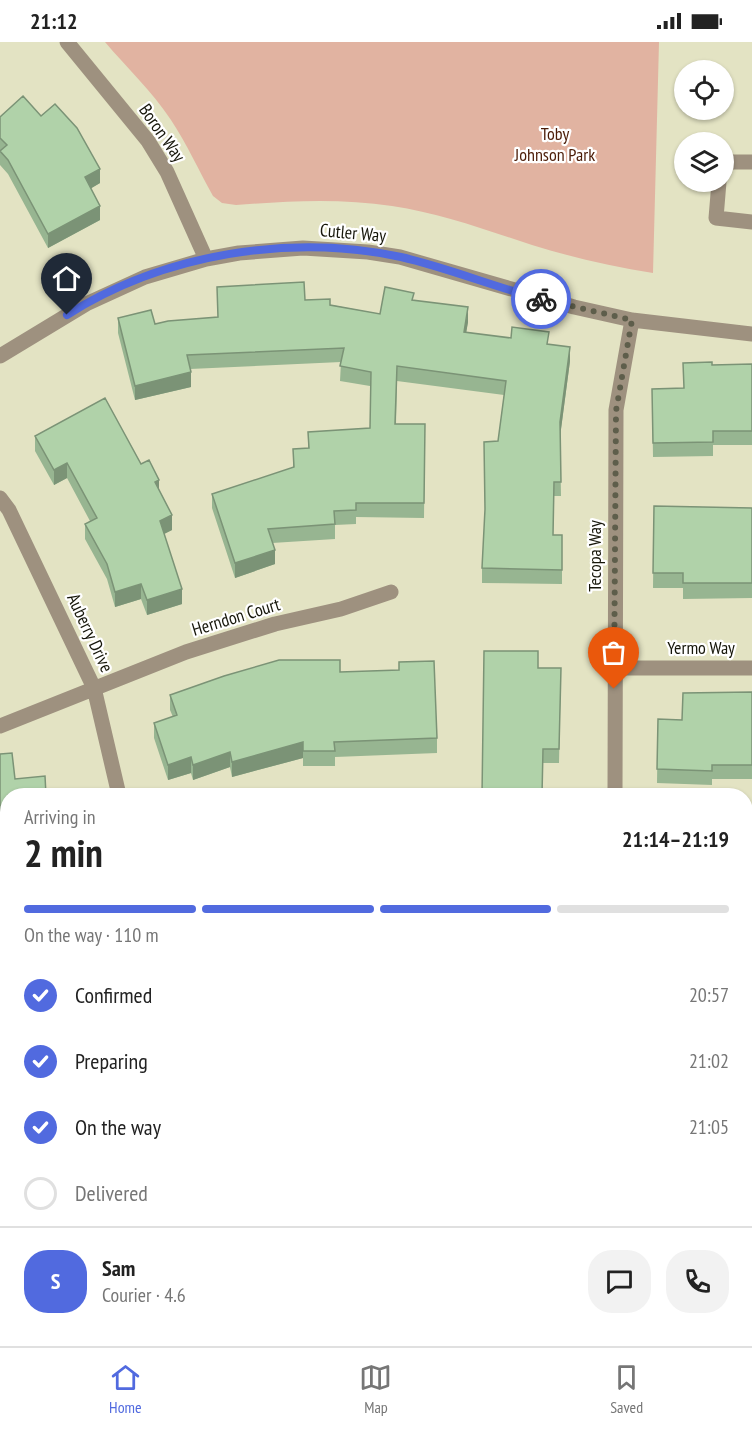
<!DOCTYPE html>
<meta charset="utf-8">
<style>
body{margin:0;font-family:"PT Sans Narrow",sans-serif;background:#f2f2f2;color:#222;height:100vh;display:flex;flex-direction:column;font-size:22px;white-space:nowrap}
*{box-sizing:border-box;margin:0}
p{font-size:20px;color:#767676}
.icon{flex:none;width:33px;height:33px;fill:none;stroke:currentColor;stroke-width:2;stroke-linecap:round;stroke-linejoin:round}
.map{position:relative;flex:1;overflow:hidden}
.panel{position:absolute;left:0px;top:746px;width:753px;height:560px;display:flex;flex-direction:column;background:#fff;border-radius:24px 24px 0 0;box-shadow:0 2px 4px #0004}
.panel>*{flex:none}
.fabs{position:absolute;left:674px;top:18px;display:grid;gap:12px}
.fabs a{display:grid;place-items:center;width:60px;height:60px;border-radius:50%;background:#fff;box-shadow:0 2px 4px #0004;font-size:30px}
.pin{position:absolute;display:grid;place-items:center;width:51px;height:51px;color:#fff;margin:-62px -26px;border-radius:50% 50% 50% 0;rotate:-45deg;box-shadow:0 0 6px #0007}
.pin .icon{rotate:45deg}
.courier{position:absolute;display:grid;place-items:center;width:60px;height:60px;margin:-30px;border:4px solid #516adf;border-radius:50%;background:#fff;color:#222;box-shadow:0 2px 8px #0007}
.head em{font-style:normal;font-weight:700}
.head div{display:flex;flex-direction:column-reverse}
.head{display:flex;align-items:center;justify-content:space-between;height:102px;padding:0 24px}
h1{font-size:39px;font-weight:700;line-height:45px}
.bar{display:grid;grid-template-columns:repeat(4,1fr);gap:9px 6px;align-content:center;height:72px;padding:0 24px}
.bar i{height:8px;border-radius:4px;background:#e0e0e0}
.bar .on{background:#516adf}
.bar p{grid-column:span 4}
.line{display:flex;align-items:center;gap:15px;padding:0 24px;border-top:2px solid #e0e0e0}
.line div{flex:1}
.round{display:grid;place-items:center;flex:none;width:63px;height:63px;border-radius:24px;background:#f2f2f2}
ol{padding:0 24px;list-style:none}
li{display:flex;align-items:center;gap:18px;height:66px}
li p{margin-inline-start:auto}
li .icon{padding:6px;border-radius:50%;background:#516adf;color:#fff;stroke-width:4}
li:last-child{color:#767676}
li i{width:33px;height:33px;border:3px solid #e0e0e0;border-radius:50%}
.status{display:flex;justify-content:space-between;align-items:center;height:42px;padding:0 30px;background:#fff;direction:ltr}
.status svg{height:16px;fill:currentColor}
.tab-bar{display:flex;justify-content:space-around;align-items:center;height:84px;border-top:2px solid #e0e0e0;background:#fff;font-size:16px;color:#767676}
.tab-bar a{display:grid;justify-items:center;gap:3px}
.tab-bar .on{color:#516adf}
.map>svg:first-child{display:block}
.green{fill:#e1b3a1}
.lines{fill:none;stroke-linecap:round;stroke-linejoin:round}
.path{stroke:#85856e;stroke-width:4;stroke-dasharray:4.5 3;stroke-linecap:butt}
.minor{stroke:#9e917f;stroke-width:15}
.wall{fill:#97b591}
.shaded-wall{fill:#7b9376}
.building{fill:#b0d2a9;stroke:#7b9376;stroke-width:1.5}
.done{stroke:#5e5e4b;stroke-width:6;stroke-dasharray:0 10.8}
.route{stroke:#516adf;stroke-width:8}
.labels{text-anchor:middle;stroke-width:4.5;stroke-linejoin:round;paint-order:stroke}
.street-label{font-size:18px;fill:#16160a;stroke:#fff}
.park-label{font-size:18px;fill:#4b1c07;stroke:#fff}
</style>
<div class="status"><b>21:12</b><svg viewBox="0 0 49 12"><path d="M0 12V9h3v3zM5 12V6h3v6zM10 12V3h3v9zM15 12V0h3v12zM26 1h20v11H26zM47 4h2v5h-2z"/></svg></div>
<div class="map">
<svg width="752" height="1304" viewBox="0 0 752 1304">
<rect width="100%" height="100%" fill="#e3e3c3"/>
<!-- green -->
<path class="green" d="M 105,0 L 659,0 L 653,231 C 613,225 571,215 532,203 C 486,188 440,171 392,164 C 340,156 288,159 236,163 L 222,161 L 213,154 C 199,129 187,102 171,78 C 152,49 127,26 105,0 Z"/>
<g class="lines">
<!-- path -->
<path class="path" d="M 0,1158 L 8,1158
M 746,1174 L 752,1178"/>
<!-- minor -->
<path class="minor" d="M 67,0 L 148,99 L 167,130 L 206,217
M 723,120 L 752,120
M 719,140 L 716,176 L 752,180
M 0,314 L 86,262 L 145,235 L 206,217 L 239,211 L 303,206 L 368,210 L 400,215 L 574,265 L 632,278 L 752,292
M 0,456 L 9,468 L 94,646 L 119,753
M 614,626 L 752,626
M 0,684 L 186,610 L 275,582 L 341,567 L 391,550
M 615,753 L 616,368 L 632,278
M 746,935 L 752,935
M 0,1195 L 8,1195
M 131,1298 L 131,1304
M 714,1304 L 714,1298"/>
</g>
<!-- wall -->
<path class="wall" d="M 0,75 L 100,141 L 91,146 L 100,178 L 48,206 L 8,132 L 0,123 Z
M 217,245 L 305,258 L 380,272 L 414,258 L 468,280 L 466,290 L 549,302 L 570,319 L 560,394 L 561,454 L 554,454 L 553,493 L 562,493 L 562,542 L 482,541 L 482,526 L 504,353 L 397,339 L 396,382 L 425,382 L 424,476 L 356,475 L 356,482 L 335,483 L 335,497 L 272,501 L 275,522 L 235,536 L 212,466 L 212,452 L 293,426 L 293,407 L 308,406 L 308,390 L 370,386 L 370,344 L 340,339 L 341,320 L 190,327 L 191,345 L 135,358 L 118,291 L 118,276 L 155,282 L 218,276 Z
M 752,322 L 752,403 L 713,403 L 713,414 L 653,415 L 652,347 L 683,346 L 712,323 Z
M 35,394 L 141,422 L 159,447 L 172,488 L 164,492 L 182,562 L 147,573 L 141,557 L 115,565 L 107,537 L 85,497 L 85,482 L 90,479 L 67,436 L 54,443 L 35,409 Z
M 654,464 L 752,466 L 752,556 L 683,557 L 683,546 L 653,546 Z
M 538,626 L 561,626 L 559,721 L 543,721 Z
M 340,630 L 437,696 L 437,711 L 335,715 L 335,724 L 303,724 L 303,716 L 232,735 L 230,725 L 193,738 L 191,731 L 168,738 L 154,696 L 154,681 L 173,675 L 170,668 L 170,653 Z
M 752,650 L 752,737 L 712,737 L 712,743 L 657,741 L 658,677 L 682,678 Z
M 0,712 L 8,753 L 8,1089 L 0,1090 Z
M 746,789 L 752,789 L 752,881 L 746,881 Z
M 746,969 L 752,969 L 752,1060 L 746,1060 Z"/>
<!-- shaded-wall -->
<path class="shaded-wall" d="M 100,127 L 100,141 L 85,150 L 85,135 Z
M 100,164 L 100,178 L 48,206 L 48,192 Z
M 468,265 L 468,280 L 464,304 L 464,290 Z
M 570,305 L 570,319 L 560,395 L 560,380 Z
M 191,330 L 191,345 L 135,358 L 135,344 Z
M 67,421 L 67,436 L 54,443 L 54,428 Z
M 159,438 L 159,453 L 155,440 Z
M 172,473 L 172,488 L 160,494 L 160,479 Z
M 275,508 L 275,522 L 235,536 L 235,521 Z
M 141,542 L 141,557 L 115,565 L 115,550 Z
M 182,547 L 182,562 L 147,573 L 147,558 Z
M 303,700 L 303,716 L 232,735 L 232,720 Z
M 230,710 L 230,725 L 193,738 L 193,723 Z
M 191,715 L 191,731 L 168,738 L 168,723 Z"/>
<!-- building -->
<path class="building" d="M 23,54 L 41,74 L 55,62 L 77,86 L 100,127 L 85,135 L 100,164 L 48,192 L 8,118 L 0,109 L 7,103 L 0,96 L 0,75 Z
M 304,240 L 305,258 L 330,257 L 330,263 L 380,272 L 385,245 L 414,251 L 412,258 L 468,265 L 464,290 L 511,296 L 512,285 L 549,290 L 547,302 L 570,305 L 560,380 L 561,440 L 554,440 L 553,493 L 562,493 L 562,528 L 482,526 L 485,467 L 484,400 L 498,399 L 506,339 L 397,324 L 395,382 L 425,382 L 424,461 L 356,461 L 356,468 L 334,469 L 335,482 L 268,487 L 275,508 L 235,521 L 212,452 L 294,425 L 293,407 L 309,406 L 308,390 L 370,386 L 371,330 L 340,324 L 344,306 L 187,313 L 191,330 L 135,344 L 118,276 L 151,268 L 155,282 L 168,279 L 218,275 L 217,245 Z
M 712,320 L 712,323 L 752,322 L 752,389 L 713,389 L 713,400 L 653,401 L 652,347 L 684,346 L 683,321 Z
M 105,356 L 141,422 L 149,418 L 159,438 L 155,440 L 172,473 L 160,479 L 182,547 L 147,558 L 141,542 L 115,550 L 107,522 L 85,482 L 97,476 L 67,421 L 54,428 L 35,394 Z
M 654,464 L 752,466 L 752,541 L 683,541 L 683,531 L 653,531 Z
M 484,609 L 538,609 L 538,626 L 561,626 L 559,707 L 543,707 L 542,753 L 482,753 Z
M 279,618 L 340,618 L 340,630 L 399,628 L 399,620 L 434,619 L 437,696 L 334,700 L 335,709 L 303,709 L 303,700 L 232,720 L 230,710 L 193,723 L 191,715 L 168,723 L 154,681 L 177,673 L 170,653 L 224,634 Z
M 752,650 L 752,723 L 712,723 L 712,729 L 657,727 L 658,677 L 682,678 L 683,651 Z
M 12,711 L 15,737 L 45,734 L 46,753 L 8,753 L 8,1077 L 0,1077 L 0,712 Z
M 746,789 L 752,789 L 752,864 L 746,864 Z
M 746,969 L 752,969 L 752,1045 L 746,1044 Z
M 187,1298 L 664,1298 L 665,1304 L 187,1304 Z"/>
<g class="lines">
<!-- done -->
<path class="done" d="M 541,257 L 632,278 L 616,369 L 614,647"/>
<!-- route -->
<path class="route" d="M 67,273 C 163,212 290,191 401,215 C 449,226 494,245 541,257"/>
</g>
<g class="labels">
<!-- street labels -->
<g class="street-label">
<text transform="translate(162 91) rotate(55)" y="6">Boron Way</text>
<text transform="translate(353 191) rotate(5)" y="6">Cutler Way</text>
<text transform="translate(595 514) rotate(-90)" y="6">Tecopa Way</text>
<text transform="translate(236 575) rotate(-17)" y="6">Herndon Court</text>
<text transform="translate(90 591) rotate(65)" y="6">Auberry Drive</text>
<text x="701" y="612">Yermo Way</text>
</g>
<!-- park labels -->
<g class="park-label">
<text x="555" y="98">Toby<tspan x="555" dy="21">Johnson Park</tspan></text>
</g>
</g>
</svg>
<div class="fabs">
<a><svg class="icon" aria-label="locate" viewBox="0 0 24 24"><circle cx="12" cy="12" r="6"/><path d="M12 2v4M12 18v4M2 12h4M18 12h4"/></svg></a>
<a><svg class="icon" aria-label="layers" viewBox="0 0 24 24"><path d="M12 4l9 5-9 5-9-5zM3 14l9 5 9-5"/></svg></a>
</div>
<div class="pin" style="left:614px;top:647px;background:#ea580c"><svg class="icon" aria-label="bag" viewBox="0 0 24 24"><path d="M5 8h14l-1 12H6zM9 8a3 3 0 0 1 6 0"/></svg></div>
<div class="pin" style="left:67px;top:273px;background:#1f2937"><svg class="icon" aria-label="home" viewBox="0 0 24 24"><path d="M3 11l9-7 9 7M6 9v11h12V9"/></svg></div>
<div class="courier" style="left:541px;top:257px"><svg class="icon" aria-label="bike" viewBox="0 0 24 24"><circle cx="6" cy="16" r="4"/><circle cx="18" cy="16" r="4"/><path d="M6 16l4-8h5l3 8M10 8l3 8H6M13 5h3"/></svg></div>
<section class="panel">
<div class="head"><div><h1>2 min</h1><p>Arriving in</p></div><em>21:14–21:19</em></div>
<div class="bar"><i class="on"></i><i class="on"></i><i class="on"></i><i></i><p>On the way · 110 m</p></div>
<ol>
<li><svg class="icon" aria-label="check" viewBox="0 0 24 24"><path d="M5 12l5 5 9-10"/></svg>Confirmed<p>20:57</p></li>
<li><svg class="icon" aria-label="check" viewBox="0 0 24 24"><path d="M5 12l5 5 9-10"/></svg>Preparing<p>21:02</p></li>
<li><svg class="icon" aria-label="check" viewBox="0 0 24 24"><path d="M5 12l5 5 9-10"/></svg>On the way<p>21:05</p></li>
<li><i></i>Delivered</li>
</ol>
<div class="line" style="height:108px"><b class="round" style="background:#516adf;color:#fff">S</b><div><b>Sam</b><p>Courier · 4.6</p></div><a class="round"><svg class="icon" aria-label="chat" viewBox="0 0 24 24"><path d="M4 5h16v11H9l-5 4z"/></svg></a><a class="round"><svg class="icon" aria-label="phone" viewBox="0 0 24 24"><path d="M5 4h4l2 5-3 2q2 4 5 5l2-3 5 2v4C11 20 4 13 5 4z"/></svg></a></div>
</section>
</div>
<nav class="tab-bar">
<a class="on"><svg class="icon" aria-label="home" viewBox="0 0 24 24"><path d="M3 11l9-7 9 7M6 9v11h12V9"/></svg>Home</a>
<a><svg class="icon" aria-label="map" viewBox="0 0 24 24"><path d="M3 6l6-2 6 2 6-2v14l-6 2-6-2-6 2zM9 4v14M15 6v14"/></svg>Map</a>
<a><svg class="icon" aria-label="saved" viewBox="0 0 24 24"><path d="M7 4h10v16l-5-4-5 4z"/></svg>Saved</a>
</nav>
